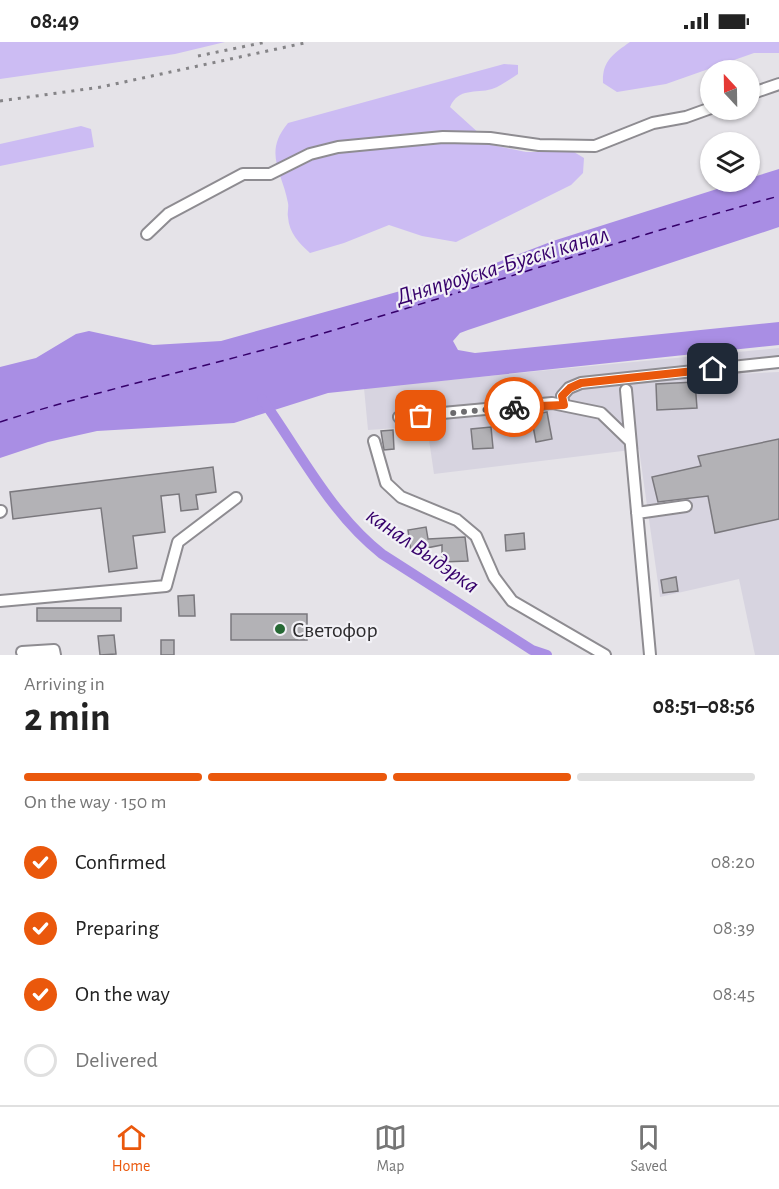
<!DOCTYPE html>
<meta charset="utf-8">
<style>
body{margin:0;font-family:"Alegreya Sans",sans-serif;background:#f2f2f2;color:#222;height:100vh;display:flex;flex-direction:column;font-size:22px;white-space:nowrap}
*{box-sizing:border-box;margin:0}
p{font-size:20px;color:#767676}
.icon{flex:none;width:33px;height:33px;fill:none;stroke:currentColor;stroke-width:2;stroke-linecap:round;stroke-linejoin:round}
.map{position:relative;height:613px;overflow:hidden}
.details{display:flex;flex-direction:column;background:#fff;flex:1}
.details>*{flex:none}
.needle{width:39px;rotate:338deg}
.tools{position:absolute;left:700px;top:18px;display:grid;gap:12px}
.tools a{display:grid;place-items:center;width:60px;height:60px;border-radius:50%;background:#fff;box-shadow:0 2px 4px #0004;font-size:30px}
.pin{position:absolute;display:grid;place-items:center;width:51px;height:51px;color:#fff;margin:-26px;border-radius:12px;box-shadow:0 3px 9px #0006}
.courier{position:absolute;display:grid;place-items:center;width:60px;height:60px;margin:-30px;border:4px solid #ea580c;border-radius:50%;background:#fff;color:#222;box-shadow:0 2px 8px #0007}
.headline em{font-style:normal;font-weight:700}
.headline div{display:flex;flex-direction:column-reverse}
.headline{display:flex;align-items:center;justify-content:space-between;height:102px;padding:0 24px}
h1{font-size:39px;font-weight:700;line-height:45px}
.bar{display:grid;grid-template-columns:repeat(4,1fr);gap:9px 6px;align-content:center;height:72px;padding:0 24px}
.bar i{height:8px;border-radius:4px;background:#e0e0e0}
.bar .current{background:#ea580c}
.bar p{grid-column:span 4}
ol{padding:0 24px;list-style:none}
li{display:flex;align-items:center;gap:18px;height:66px}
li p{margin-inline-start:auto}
li .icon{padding:6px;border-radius:50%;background:#ea580c;color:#fff;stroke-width:4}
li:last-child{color:#767676}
li i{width:33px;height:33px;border:3px solid #e0e0e0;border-radius:50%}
.status{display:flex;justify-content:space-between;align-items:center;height:42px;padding:0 30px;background:#fff;direction:ltr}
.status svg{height:16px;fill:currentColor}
.dock{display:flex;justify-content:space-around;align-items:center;height:84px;border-top:2px solid #e0e0e0;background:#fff;font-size:16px;color:#767676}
.dock a{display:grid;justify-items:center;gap:3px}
.dock .current{color:#ea580c}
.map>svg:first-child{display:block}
.built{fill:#d7d4e0}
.green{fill:#ccbcf3}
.water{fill:#a98ee4}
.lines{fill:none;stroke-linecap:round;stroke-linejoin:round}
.canal{stroke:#a98ee4;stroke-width:10}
.ferry{stroke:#36006b;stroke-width:1.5;stroke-dasharray:8 6;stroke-linecap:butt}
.building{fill:#b3b2b6;stroke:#7a787d;stroke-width:1.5}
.minor-casing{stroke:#8e8c91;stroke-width:14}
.minor{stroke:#fff;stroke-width:10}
.rail{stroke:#858487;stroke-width:3;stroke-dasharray:3 6;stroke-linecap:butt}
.done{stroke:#6d6c6f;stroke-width:6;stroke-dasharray:0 10.8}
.route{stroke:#ea580c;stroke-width:8}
.poi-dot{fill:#266934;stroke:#f2f1f6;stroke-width:2}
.labels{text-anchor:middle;stroke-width:4.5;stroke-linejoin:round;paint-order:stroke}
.poi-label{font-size:22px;fill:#2d2c2e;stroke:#f2f1f6;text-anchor:start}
.water-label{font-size:24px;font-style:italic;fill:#36006b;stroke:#f2f1f6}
</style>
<div class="status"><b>08:49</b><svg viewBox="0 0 49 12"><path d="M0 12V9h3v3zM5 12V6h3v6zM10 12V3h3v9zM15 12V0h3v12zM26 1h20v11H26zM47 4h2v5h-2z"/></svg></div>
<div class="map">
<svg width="779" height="613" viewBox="0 0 779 613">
<rect width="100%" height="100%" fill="#e5e3e8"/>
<!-- built -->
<path class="built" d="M 779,306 L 779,327 L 739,332 L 779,330 L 779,613 L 755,613 L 739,537 L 660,555 L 639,407 L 434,432 L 427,384 L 368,388 L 364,346 Z"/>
<!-- green -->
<path class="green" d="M 0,0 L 225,0 L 175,12 L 0,37 Z
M 630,0 L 779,0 L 779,11 L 754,11 L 666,42 L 617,50 L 603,41 C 602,19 613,12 630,0 Z
M 504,22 L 518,23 L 518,32 C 510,37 501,44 492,47 C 475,52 459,45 450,65 L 492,103 L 526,110 L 574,110 L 584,116 L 583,131 L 571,143 L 456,200 L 422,194 L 389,183 L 344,201 L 310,211 C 299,201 289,191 288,175 C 287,170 289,166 288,161 C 282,129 263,111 288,81 Z
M 81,84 L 91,87 L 94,105 L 0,124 L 0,102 Z"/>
<!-- water -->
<path class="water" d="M 779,127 L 779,185 L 468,288 L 460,291 L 453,299 L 458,308 L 475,311 L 779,280 L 779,303 L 328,351 L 234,381 L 97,389 L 48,400 L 0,416 L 0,325 L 36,316 L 76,292 L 89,289 L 153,303 L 221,299 L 483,226 L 553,199 L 739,140 L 750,140 L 750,136 Z"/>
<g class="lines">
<!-- canal -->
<path class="canal" d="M 262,357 C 300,410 330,471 382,512 L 532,608 L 547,613"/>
<!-- ferry -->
<path class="ferry" d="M 0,380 C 112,344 228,320 341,286 C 487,243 632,194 779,154"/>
</g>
<!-- building -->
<path class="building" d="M 695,340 L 697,366 L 657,368 L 656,342 Z
M 547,370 L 552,397 L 536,400 L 531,373 Z
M 491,385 L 493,406 L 473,407 L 471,387 Z
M 393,388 L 394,407 L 384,408 L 381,389 Z
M 779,397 L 779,477 L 715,491 L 708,454 L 658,460 L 652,435 L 701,424 L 698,414 Z
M 213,425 L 216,450 L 196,453 L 198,467 L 181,469 L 179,452 L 161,454 L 165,490 L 133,494 L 137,526 L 109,530 L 101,466 L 13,477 L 10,450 Z
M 426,485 L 428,497 L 465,495 L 468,519 L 442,520 L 442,503 L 411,509 L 408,488 Z
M 524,491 L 525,507 L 506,509 L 505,493 Z
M 676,535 L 678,549 L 663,551 L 661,538 Z
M 194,553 L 195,574 L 179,574 L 178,554 Z
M 37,566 L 121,566 L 121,579 L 37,579 Z
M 231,572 L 307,572 L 307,598 L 231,598 Z
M 114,593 L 116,612 L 100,613 L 98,594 Z
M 161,598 L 174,598 L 174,613 L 161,613 Z"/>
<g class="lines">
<defs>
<path id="minor" d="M 750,52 L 779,42
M 147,192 L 168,172 L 243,132 L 270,132 L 310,112 L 338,105 L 443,95 L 490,96 L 539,103 L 595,104 L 653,81 L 686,75 L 711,66
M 626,348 L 650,613
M 564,363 L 562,354 L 569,346 L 581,341 L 779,320
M 399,375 L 552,361 L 601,371 L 630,399
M 374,399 L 386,441 L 401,455 L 457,478 L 476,494 L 494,535 L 512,559 L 605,613
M 0,470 L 1,469
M 637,471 L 686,464
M 0,559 L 166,544 L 178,500 L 236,456
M 22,610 L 54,608 L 55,613"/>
</defs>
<!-- minor casing -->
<use href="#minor" class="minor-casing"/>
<!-- minor -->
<use href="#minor" class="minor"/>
<!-- rail -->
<path class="rail" d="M 198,14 L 266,0
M 0,59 L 101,45 L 309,0"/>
</g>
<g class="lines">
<!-- done -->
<path class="done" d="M 421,374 L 514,365"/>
<!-- route -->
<path class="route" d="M 514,365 L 564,363 L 562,354 L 570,346 L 581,341 L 713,327"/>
</g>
<!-- markers -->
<circle class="poi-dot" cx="280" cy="587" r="6"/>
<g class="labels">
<!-- poi labels -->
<g class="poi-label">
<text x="292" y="595">Светофор</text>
</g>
<!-- water labels -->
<g class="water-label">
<text transform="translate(502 223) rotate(-17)" y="8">Дняпроўска-Бугскі канал</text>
<text transform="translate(423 508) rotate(35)" y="8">канал Выдэрка</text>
</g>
</g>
</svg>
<div class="tools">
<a><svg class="needle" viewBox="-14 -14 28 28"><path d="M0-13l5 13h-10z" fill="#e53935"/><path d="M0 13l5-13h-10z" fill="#767676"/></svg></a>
<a><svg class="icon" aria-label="layers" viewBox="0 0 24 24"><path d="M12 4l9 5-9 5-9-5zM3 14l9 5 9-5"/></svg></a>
</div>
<div class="pin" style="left:421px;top:374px;background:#ea580c"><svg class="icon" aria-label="bag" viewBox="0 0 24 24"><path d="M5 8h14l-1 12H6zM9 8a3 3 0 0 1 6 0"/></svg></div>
<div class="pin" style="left:713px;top:327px;background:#1f2937"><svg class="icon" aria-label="home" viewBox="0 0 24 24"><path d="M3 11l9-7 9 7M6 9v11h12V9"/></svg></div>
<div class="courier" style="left:514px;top:365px"><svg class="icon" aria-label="bike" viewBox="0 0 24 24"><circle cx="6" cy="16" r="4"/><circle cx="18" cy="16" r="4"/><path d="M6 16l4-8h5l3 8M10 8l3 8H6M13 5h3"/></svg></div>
</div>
<section class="details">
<div class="headline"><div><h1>2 min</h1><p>Arriving in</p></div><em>08:51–08:56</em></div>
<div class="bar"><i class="current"></i><i class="current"></i><i class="current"></i><i></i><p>On the way · 150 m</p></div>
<ol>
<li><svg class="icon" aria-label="check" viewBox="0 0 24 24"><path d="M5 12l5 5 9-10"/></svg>Confirmed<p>08:20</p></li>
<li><svg class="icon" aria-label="check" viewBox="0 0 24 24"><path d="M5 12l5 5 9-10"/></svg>Preparing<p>08:39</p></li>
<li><svg class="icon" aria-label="check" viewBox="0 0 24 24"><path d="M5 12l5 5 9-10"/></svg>On the way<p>08:45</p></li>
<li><i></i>Delivered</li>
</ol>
</section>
<nav class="dock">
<a class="current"><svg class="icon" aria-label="home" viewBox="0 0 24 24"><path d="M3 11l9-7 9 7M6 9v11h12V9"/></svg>Home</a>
<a><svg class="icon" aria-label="map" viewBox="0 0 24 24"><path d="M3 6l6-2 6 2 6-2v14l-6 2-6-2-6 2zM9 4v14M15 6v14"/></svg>Map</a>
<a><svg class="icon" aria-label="saved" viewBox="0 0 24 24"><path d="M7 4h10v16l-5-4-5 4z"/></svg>Saved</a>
</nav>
